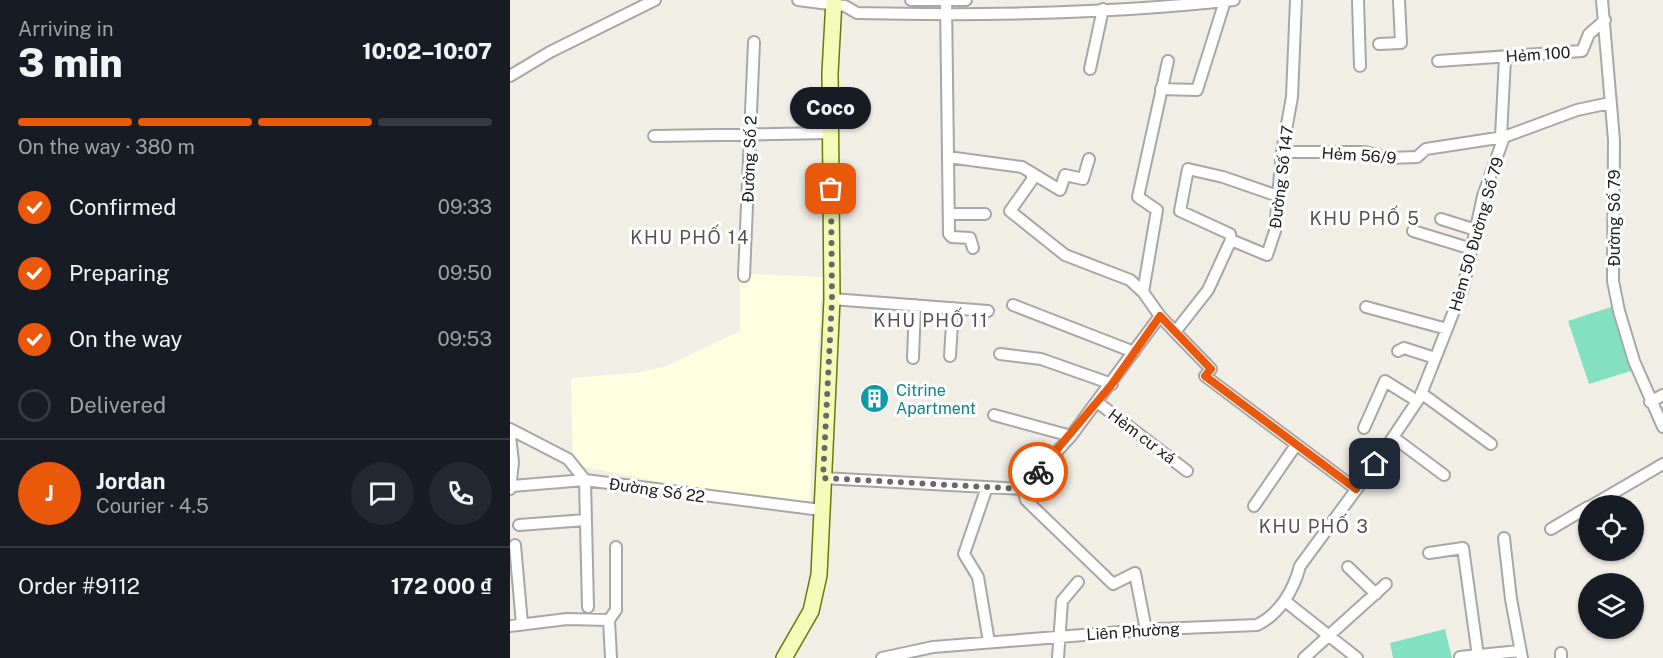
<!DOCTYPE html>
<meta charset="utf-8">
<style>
body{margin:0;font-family:"Public Sans",sans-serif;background:#242831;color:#f1f3f6;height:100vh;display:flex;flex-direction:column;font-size:22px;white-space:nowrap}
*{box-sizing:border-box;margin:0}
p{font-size:20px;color:#9ea1a6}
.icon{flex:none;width:33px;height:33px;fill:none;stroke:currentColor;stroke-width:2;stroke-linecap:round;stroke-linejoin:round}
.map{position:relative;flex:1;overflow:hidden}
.sheet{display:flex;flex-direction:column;background:#171b24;width:510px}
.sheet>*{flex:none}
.fabs{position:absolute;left:1068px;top:495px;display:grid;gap:12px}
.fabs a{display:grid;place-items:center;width:66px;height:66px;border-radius:50%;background:#171b24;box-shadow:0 2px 4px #0004;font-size:30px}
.pin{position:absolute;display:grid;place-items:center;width:51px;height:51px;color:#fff;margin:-26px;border-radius:12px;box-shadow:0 3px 9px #0006}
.courier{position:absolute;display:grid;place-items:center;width:60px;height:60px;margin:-30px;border:4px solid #ea580c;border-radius:50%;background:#fff;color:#222;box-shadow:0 2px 8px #0007}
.bubble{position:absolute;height:42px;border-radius:21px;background:#171b24;box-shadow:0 2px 4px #0004;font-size:20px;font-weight:800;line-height:42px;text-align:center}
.head em{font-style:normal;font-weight:800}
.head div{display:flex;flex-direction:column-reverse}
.head{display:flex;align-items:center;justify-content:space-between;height:102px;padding:0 18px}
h1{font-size:39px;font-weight:800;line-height:45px}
.bar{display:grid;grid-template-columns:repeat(4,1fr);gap:9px 6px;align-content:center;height:72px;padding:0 18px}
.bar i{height:8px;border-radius:4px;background:#363941}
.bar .current{background:#ea580c}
.bar p{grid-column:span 4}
.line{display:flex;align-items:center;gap:15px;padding:0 18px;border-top:2px solid #363941}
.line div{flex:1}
.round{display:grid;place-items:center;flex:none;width:63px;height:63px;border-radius:32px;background:#242831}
ol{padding:0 18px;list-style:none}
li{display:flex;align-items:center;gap:18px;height:66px}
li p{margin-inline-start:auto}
li .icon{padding:6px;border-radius:50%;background:#ea580c;color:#fff;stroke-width:4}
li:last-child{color:#9ea1a6}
li i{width:33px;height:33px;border:3px solid #363941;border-radius:50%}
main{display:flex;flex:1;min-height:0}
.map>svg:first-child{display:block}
.education{fill:#fdffe1}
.pitch{fill:#83e1c2}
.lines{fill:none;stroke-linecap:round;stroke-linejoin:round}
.street-casing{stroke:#a7a7a7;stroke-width:14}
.secondary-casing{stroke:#687b02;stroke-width:18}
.street{stroke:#fff;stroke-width:10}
.secondary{stroke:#f4fbba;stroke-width:15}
.done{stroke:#696865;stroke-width:6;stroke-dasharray:0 10.8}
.route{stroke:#ea580c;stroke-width:8}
.labels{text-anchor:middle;stroke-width:6;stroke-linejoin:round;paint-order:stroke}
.street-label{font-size:16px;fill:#202020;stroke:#fff}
.culture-label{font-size:16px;fill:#0d838f;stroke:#fff;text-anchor:start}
.neighbourhood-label{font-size:18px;letter-spacing:1.5px;fill:#535353;stroke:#fff}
</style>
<main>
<section class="sheet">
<div class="head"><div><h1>3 min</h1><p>Arriving in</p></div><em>10:02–10:07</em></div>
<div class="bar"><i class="current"></i><i class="current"></i><i class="current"></i><i></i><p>On the way · 380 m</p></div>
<ol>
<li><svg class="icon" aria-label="check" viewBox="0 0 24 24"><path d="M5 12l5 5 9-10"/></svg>Confirmed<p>09:33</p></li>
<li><svg class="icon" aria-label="check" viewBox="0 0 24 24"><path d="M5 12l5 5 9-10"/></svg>Preparing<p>09:50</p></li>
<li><svg class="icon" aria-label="check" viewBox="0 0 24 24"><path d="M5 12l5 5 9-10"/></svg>On the way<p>09:53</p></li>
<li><i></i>Delivered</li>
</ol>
<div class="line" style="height:108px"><b class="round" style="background:#ea580c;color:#fff">J</b><div><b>Jordan</b><p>Courier · 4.5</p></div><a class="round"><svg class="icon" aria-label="chat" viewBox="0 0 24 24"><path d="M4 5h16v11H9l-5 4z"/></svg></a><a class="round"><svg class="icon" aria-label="phone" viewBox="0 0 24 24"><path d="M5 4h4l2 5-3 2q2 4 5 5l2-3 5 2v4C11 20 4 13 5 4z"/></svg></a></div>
<div class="line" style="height:78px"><div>Order #9112</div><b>172 000 ₫</b></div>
</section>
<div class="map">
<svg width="1153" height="658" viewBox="0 0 1153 658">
<rect width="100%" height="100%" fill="#f1eee6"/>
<!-- education -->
<path class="education" d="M 241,274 L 313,277 L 302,433 L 300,505 L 179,488 L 70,466 L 63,459 L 61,378 L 124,373 L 154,367 L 230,331 L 230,282 Z"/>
<!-- pitch -->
<path class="pitch" d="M 1104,306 L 1124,370 L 1079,384 L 1058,321 Z
M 935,629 L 942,658 L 883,658 L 880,643 Z"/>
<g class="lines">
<defs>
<path id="street" d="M 288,0 L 335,6 L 347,13 C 472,16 599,14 724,0
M 401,0 L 456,0
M 848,0 L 850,66
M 1092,0 L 1104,140 L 1103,281 L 1109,311 L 1124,361 L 1153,427
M 436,1 L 439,234 L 442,237 L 460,238 L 463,248
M 869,44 L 891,43 L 889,0
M 928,61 L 1072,51 L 1079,34 L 1095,20
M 580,69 L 593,9
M 0,76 L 40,52 L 145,0
M 651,89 L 687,90 L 715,1
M 144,136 L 321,133
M 991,137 L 995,58
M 772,152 L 855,152 L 879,158 L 907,157 L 916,149 L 994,137 L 1067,110 L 1100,103
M 438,157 L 512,167 L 550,190 L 555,175 L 573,179 L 579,159
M 522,174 L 522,180 L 500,211 L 555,255 L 620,280 L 633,292 L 650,316
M 439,214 L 475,214
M 931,219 L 966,230
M 903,231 L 962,249
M 721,240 L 720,234 L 670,211 L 678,169 L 713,177 L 768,196
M 234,276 L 244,42
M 633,292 L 647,210 L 628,197 L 658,61
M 322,299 L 478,311
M 503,305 L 624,352
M 856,307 L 937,329
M 665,332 L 701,369 L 695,376 L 846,489
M 888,351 L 894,348 L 925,358
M 490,354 L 531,359 L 602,384
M 440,356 L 443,308
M 403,358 L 405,305
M 911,393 L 981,444
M 587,402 L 677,471
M 1140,402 L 1153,395
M 484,415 L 561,436
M 854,428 L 875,381 L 907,401
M 0,429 L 58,459 L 75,480 L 311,510
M 0,436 L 3,462 L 0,489
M 883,437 L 934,475
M 313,478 L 513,489
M 2,486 L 75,480 L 78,607
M 477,487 L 454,554 L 468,577 L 479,642
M 513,489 L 561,436 L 650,316 L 665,332 L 698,290 L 721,240 L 757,255 L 765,231 L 772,152 L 782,97 L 786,0
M 513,489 L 516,500 L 603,584 L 625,573 L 636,630
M 744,506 L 786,445
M 1081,506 L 1153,464
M 9,525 L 76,520
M 1041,529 L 1078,507
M 994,538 L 1001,599 L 1012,658
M 5,545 L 12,624
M 919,553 L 953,548 L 968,656
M 838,567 L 866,594
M 775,601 L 847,658
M 99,620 L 106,610 L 106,547
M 0,626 L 57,619 L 99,620 L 101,658
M 1051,653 L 1051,658
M 950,657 L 1009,651
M 372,658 L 423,647 L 648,629 L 747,625 C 770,614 784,589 790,566 L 865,464 L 910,397 L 953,288 L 973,196 L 994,137
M 548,658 L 552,601 L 568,582
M 794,658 L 876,584"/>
<path id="secondary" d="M 274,658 L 301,611 L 309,575 L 322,299 L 320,73 L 324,0"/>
</defs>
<!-- street casing -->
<use href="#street" class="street-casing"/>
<!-- secondary casing -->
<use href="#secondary" class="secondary-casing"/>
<!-- street -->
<use href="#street" class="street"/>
<!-- secondary -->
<use href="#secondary" class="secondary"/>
</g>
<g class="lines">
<!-- done -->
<path class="done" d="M 321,189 L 322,299 L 313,478 L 513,489 L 528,472"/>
<!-- route -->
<path class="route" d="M 528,472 L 602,384 L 650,316 L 701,369 L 695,376 L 846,489 L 865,464"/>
</g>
<!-- icons -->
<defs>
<symbol id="building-disc" viewBox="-11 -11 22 22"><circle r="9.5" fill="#0f9aa8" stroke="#fff"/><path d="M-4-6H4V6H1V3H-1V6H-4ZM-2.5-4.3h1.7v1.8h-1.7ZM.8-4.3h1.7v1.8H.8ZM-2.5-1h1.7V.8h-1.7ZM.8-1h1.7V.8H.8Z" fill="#fff"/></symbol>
</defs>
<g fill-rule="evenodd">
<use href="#building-disc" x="348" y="382" width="33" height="33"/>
</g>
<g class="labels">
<!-- street labels -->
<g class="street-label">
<text transform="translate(1028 54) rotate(-4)" y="6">Hẻm 100</text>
<text transform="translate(849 155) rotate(4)" y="6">Hẻm 56/9</text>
<text transform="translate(239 159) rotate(-88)" y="6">Đường Số 2</text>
<text transform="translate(771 177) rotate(-83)" y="6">Đường Số 147</text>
<text transform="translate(1104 218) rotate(-90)" y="6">Đường Số 79</text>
<text transform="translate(966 234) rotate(-74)" y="6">Hẻm 50 Đường Số 79</text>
<text transform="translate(632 436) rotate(37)" y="6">Hẻm cư xá</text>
<text transform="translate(147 490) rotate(8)" y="6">Đường Số 22</text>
<text transform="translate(623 631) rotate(-4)" y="6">Liên Phường</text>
</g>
<!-- culture labels -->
<g class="culture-label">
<text x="386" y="396">Citrine<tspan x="386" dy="18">Apartment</tspan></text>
</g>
<!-- neighbourhood labels -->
<g class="neighbourhood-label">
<text x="855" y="225">KHU PHỐ 5</text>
<text x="180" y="244">KHU PHỐ 14</text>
<text x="421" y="327">KHU PHỐ 11</text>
<text x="804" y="533">KHU PHỐ 3</text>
</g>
</g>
</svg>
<div class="fabs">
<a><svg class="icon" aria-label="locate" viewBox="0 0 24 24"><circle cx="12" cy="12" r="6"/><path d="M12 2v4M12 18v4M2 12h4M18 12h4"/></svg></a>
<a><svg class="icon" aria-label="layers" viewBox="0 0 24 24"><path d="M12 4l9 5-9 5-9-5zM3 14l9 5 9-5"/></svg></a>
</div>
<div class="pin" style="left:321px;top:189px;background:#ea580c"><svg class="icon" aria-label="bag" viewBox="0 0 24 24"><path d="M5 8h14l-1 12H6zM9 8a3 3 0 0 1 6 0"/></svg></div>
<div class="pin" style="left:865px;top:464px;background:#1f2937"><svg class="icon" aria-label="home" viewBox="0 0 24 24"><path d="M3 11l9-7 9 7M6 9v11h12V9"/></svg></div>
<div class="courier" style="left:528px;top:472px"><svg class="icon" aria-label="bike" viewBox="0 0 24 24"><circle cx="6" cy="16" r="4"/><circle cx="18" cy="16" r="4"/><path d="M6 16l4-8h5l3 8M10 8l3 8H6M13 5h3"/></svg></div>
<div class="bubble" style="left:280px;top:87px;width:81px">Coco</div>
</div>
</main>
